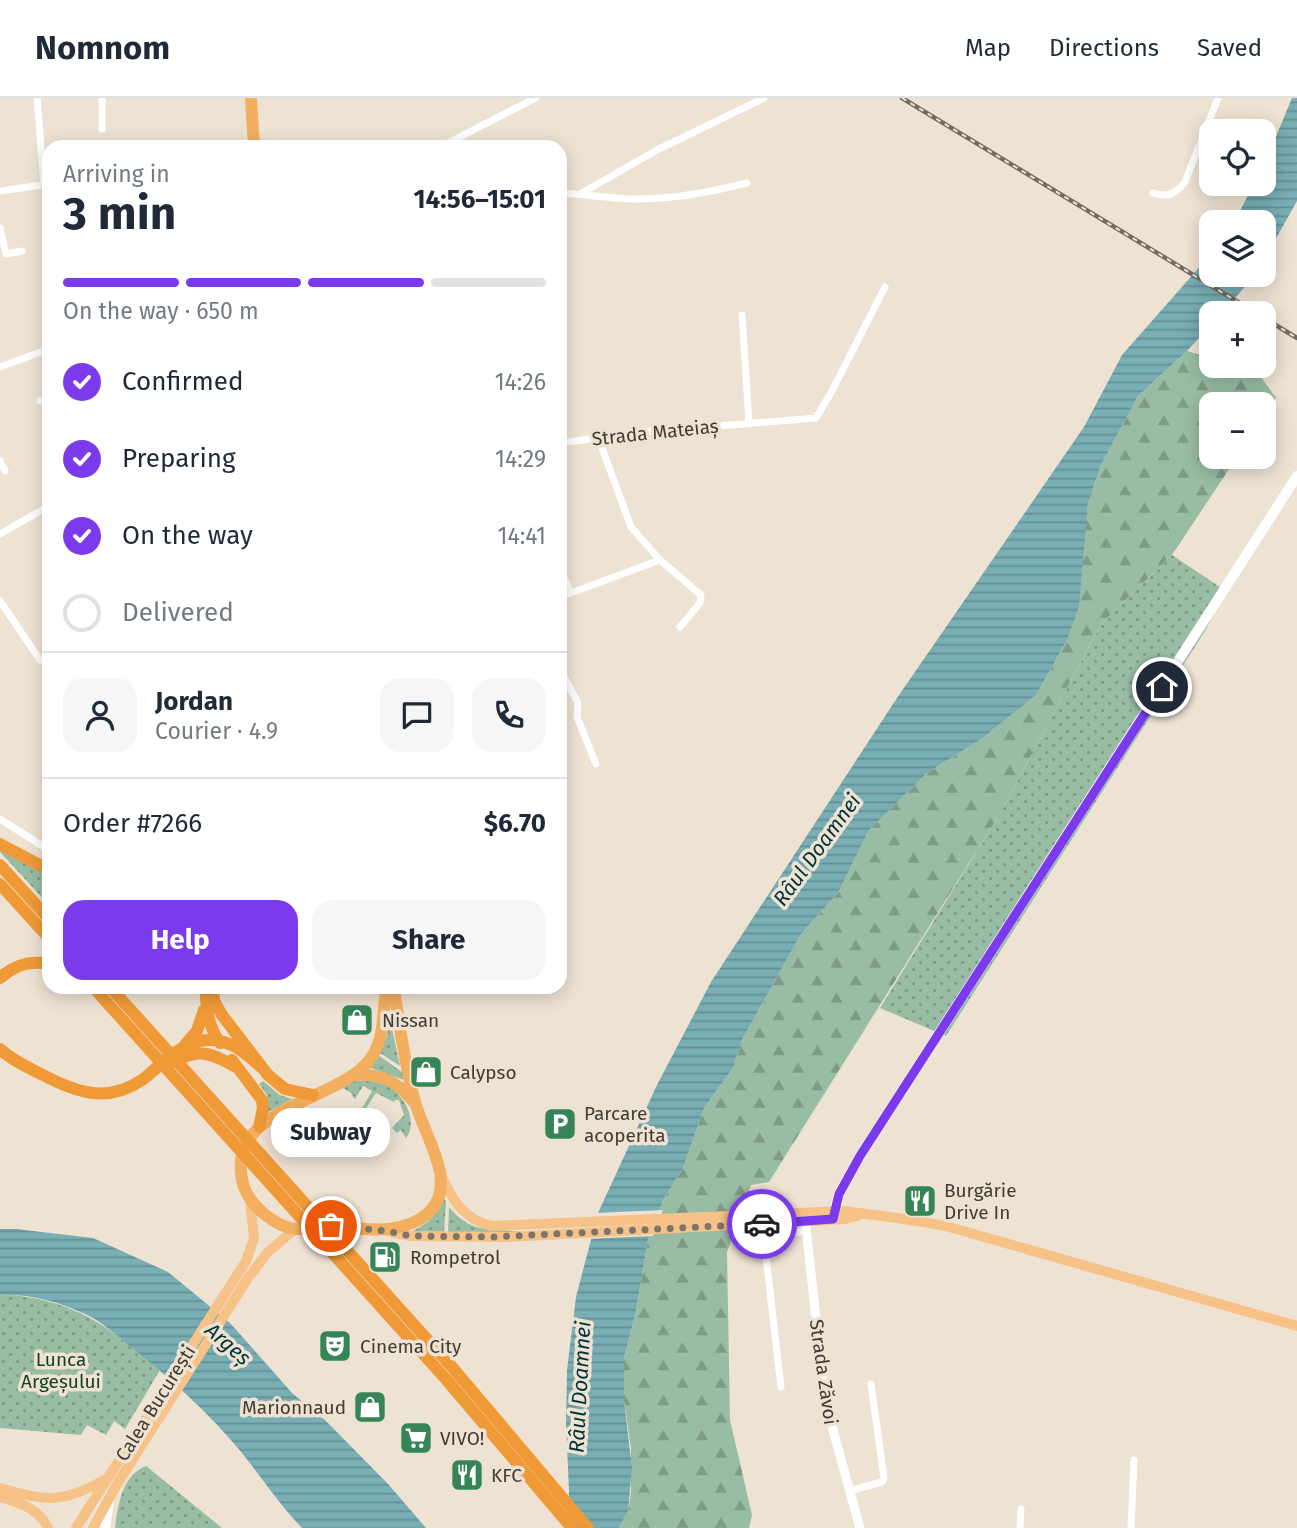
<!DOCTYPE html>
<meta charset="utf-8">
<style>
body{margin:0;font-family:"Fira Sans",sans-serif;background:#f6f6f7;color:#1f2937;height:100vh;display:flex;flex-direction:column;font-size:26px;white-space:nowrap}
*{box-sizing:border-box;margin:0}
p{font-size:23px;color:#747a83}
.icon{flex:none;width:38px;height:38px;fill:none;stroke:currentColor;stroke-width:2;stroke-linecap:round;stroke-linejoin:round}
.map{position:relative;flex:1;overflow:hidden}
.side{position:absolute;left:42px;top:42px;width:525px;height:854px;display:flex;flex-direction:column;background:#fff;border-radius:21px;box-shadow:0 4px 18px #0003}
.side>*{flex:none}
.tools{position:absolute;left:1199px;top:21px;display:grid;gap:14px}
.tools a{display:grid;place-items:center;width:77px;height:77px;border-radius:14px;background:#fff;box-shadow:0 4px 18px #0003;font-size:35px}
.pin{position:absolute;display:grid;place-items:center;width:60px;height:60px;color:#fff;margin:-30px;border:4px solid #fff;border-radius:50%;box-shadow:0 2px 7px #0007}
.courier{position:absolute;display:grid;place-items:center;width:70px;height:70px;margin:-35px;border:5px solid #7c3aed;border-radius:50%;background:#fff;color:#222;box-shadow:0 2px 9px #0007}
.bubble{position:absolute;height:49px;border-radius:21px;background:#fff;box-shadow:0 4px 18px #0003;font-size:23px;font-weight:700;line-height:49px;text-align:center}
.overview em{font-style:normal;font-weight:700}
.overview div{display:flex;flex-direction:column-reverse}
.overview{display:flex;align-items:center;justify-content:space-between;height:119px;padding:0 21px}
h1{font-size:46px;font-weight:700;line-height:52px}
.bar{display:grid;grid-template-columns:repeat(4,1fr);gap:10px 7px;align-content:center;height:84px;padding:0 21px}
.bar i{height:9px;border-radius:5px;background:#e0e1e3}
.bar .current{background:#7c3aed}
.bar p{grid-column:span 4}
.line{display:flex;align-items:center;gap:18px;padding:0 21px;border-top:2px solid #e0e1e3}
.line div{flex:1}
.round{display:grid;place-items:center;flex:none;width:74px;height:74px;border-radius:21px;background:#f6f6f7}
ol{padding:0 21px;list-style:none}
li{display:flex;align-items:center;gap:21px;height:77px}
li p{margin-inline-start:auto}
li .icon{padding:7px;border-radius:50%;background:#7c3aed;color:#fff;stroke-width:4}
li:last-child{color:#747a83}
li i{width:38px;height:38px;border:4px solid #e0e1e3;border-radius:50%}
.cta{display:flex;gap:14px;margin-top:auto;padding:14px 21px}
.cta a{flex:1;height:80px;border-radius:21px;background:#7c3aed;color:#fff;font-size:28px;font-weight:700;line-height:80px;text-align:center}
.cta a+a{background:#f6f6f7;color:#1f2937}
header{display:flex;align-items:center;gap:42px;box-sizing:border-box;height:98px;padding:0 35px;background:#fff;border-bottom:2px solid #e0e1e3}
header strong{font-size:33px}
nav{display:flex;gap:38px;margin-inline-start:auto;font-size:24px}
.map>svg:first-child{display:block}
.grass{fill:url(#grass-dots)}
.forest{fill:url(#forest-firs)}
.water{fill:url(#water-rules)}
.pier{fill:#eee2d3}
.lines{fill:none;stroke-linecap:round;stroke-linejoin:round}
.minor{stroke:#fff;stroke-width:7}
.tertiary{stroke:#fff;stroke-width:9}
.secondary{stroke:#fff;stroke-width:10}
.primary{stroke:#f6c287;stroke-width:10}
.trunk{stroke:#f3ae5f;stroke-width:12}
.motorway{stroke:#f09a37;stroke-width:12}
.rail-casing{stroke:#726b63;stroke-width:4.5}
.rail{stroke:#eee2d3;stroke-width:2;stroke-dasharray:5;stroke-linecap:butt}
.done{stroke:#7d756c;stroke-width:7;stroke-dasharray:0 12.6}
.route{stroke:#7c3aed;stroke-width:9}
.labels{text-anchor:middle;stroke-width:7;stroke-linejoin:round;paint-order:stroke}
.street-label{font-size:19px;fill:#403b35;stroke:#eee2d3}
.poi-label{font-size:19px;fill:#403b35;stroke:#eee2d3;text-anchor:start}
.park-label{font-size:19px;fill:#124126;stroke:#eee2d3}
.water-label{font-size:21px;font-style:italic;fill:#003338;stroke:#eee2d3}
</style>
<header>
<strong>Nomnom</strong>
<nav><a>Map</a><a>Directions</a><a>Saved</a></nav>
</header>
<div class="map">
<svg width="1297" height="1430" viewBox="0 0 1297 1430">
<defs>
<pattern id="grass-dots" width="8" height="8" patternUnits="userSpaceOnUse" patternTransform="scale(1.75)"><rect width="8" height="8" fill="#99bda4"/><path d="M2 2h.1M6 6h.1" fill="none" stroke="#7e9b86" stroke-width="1.8" stroke-linecap="round"/></pattern>
<pattern id="forest-firs" width="22" height="20" patternUnits="userSpaceOnUse" patternTransform="scale(1.75)"><rect width="22" height="20" fill="#99bda4"/><path d="M5 1l3.5 6h-7zM16 11l3.5 6h-7z" fill="#7e9b86"/></pattern>
<pattern id="water-rules" width="6" height="5" patternUnits="userSpaceOnUse" patternTransform="scale(1.75)"><rect width="6" height="5" fill="#78aeb4"/><path d="M0 2.5h6" fill="none" stroke="#648f93"/></pattern>
</defs>
<rect width="100%" height="100%" fill="#eee2d3"/>
<!-- grass -->
<path class="grass" d="M 1172,457 L 1226,493 L 1205,533 L 946,938 L 880,910 L 1001,714 L 1101,526 Z
M 0,749 L 49,774 L 49,807 L 0,754 Z
M 390,922 L 400,968 L 380,955 L 387,938 Z
M 378,957 L 402,974 L 404,982 L 368,969 Z
M 369,982 C 374,984 381,984 386,987 C 404,995 419,1024 406,1040 L 401,1032 L 397,1035 L 392,1030 L 404,1017 L 399,1002 L 395,1002 L 394,1004 L 376,995 L 363,1015 L 360,1014 L 372,993 L 363,988 L 355,1001 L 351,995 L 343,990 L 353,983 Z
M 263,983 L 280,997 L 292,1001 L 268,1014 L 267,997 L 259,986 Z
M 444,1100 L 446,1104 L 444,1136 L 410,1135 L 429,1123 Z
M 449,1109 C 472,1137 491,1130 522,1134 L 448,1136 Z
M 0,1197 C 13,1196 26,1199 38,1201 C 93,1213 118,1238 160,1272 L 125,1331 L 114,1323 L 106,1337 L 87,1327 L 81,1337 L 0,1330 Z
M 146,1368 L 222,1430 L 115,1430 C 118,1407 122,1377 146,1368 Z"/>
<!-- forest -->
<path class="forest" d="M 1187,253 L 1211,260 L 1211,268 L 1240,268 L 1256,272 L 1276,300 L 1264,319 L 1264,306 L 1211,306 L 1211,359 L 1237,359 L 1172,457 L 1101,526 L 1001,714 L 769,1084 L 751,1087 L 727,1154 L 730,1322 L 752,1417 L 749,1430 L 619,1430 L 628,1413 L 631,1394 L 631,1350 L 624,1303 L 624,1260 L 636,1213 L 648,1142 L 664,1100 L 683,1070 L 704,1010 L 733,970 L 743,940 L 801,836 L 838,795 L 869,732 L 927,675 L 983,640 L 1036,597 L 1067,542 L 1082,464 L 1088,405 L 1101,367 L 1138,298 Z"/>
<!-- water -->
<path class="water" d="M 1292,0 L 1297,0 L 1297,103 L 1264,162 L 1264,124 L 1234,124 L 1254,86 L 1264,86 L 1264,67 Z
M 1211,156 L 1211,177 L 1255,177 L 1222,215 L 1211,215 L 1211,227 L 1187,253 L 1138,298 L 1101,367 L 1088,405 L 1079,508 L 1067,542 L 1036,597 L 983,640 L 927,675 L 869,732 L 838,795 L 801,836 L 743,940 L 733,970 L 704,1010 L 683,1070 L 664,1100 L 648,1142 L 636,1213 L 624,1260 L 624,1303 L 632,1370 L 628,1413 L 619,1430 L 567,1430 L 569,1393 L 566,1325 L 567,1272 L 576,1199 L 598,1115 L 657,987 L 711,884 L 897,600 L 1084,329 L 1122,257 Z
M 0,1131 L 16,1131 L 93,1140 L 168,1174 L 230,1225 L 292,1295 L 325,1322 L 388,1386 L 426,1430 L 302,1430 C 280,1407 262,1380 242,1355 C 209,1315 171,1281 131,1249 C 116,1237 100,1222 83,1215 C 59,1204 27,1195 0,1197 Z"/>
<!-- pier -->
<path class="pier" d="M 663,1112 L 653,1138 L 586,1141 L 594,1115 Z"/>
<g class="lines">
<!-- minor -->
<path class="minor" d="M 37,0 L 44,87
M 102,0 L 102,31
M 440,49 L 536,0
M 0,93 L 49,86
M 560,95 C 586,96 612,101 638,101 C 675,101 711,94 747,85
M 1153,95 C 1168,100 1175,96 1185,84 L 1218,0
M 580,96 L 657,52 L 764,0
M 0,130 L 6,156 L 22,153
M 742,217 L 749,325
M 0,269 L 49,251
M 40,303 L 49,301
M 598,339 L 631,429 L 660,462 L 701,497 L 700,505 L 680,529
M 560,345 L 644,334 L 816,320 L 832,293 L 885,189
M 0,363 L 5,373
M 0,436 L 49,408
M 560,472 L 571,495
M 560,499 L 660,462
M 0,503 L 40,562
M 560,571 L 578,605 L 577,619 L 596,666
M 0,721 L 49,752
M 781,1289 L 765,1150 L 767,1143 L 780,1136 L 806,1133
M 849,1393 L 882,1384 L 884,1380 L 871,1286
M 1020,1430 L 1021,1411
M 1131,1430 L 1134,1362"/>
<!-- tertiary -->
<path class="tertiary" d="M 805,1120 L 825,1303 L 860,1430"/>
<!-- secondary -->
<path class="secondary" d="M 833,1121 L 839,1095 L 860,1058 L 1297,378
M 105,1430 L 109,1402"/>
<!-- primary -->
<path class="primary" d="M 441,1077 C 452,1102 464,1121 491,1128 L 844,1113 C 879,1118 914,1121 949,1129 L 1297,1228
M 387,1133 L 410,1138 L 506,1139 L 846,1121 L 860,1117
M 0,1390 C 46,1403 62,1406 104,1382
M 0,1399 C 20,1405 39,1410 48,1430
M 76,1430 L 246,1163 L 254,1140 L 250,1101
M 93,1430 L 117,1386 L 248,1180 L 268,1154 L 295,1131"/>
<!-- trunk -->
<path class="trunk" d="M 251,0 L 254,49
M 387,889 C 381,916 387,942 367,965 C 332,1005 220,1011 244,1089 C 251,1108 275,1129 296,1131 C 306,1132 317,1128 327,1128 C 340,1127 352,1130 365,1131 C 401,1134 448,1122 440,1074 C 435,1049 422,1028 415,1004 C 405,966 399,928 394,889
M 353,977 C 380,975 397,983 413,1003"/>
<!-- motorway -->
<path class="motorway" d="M 0,746 L 49,772
M 0,767 L 49,821
M 0,786 L 49,840
M 0,880 C 14,867 30,862 49,866
M 93,889 L 445,1280 L 572,1430
M 110,889 L 452,1269 L 588,1430
M 206,889 C 205,910 208,928 220,945
M 213,889 L 214,903 L 222,917 L 268,977 L 285,991 L 313,997
M 185,947 L 197,933 L 204,912
M 0,951 C 12,962 27,969 41,976 C 75,994 107,1006 142,982 C 162,967 183,941 210,942 C 232,942 246,956 261,969
M 232,962 L 262,1002 L 263,1010 L 259,1029
M 176,964 C 198,948 215,957 236,969"/>
<defs>
<path id="rail" d="M 902,0 L 1256,215
M 1264,220 L 1297,240"/>
</defs>
<!-- rail casing -->
<use href="#rail" class="rail-casing"/>
<!-- rail -->
<use href="#rail" class="rail"/>
</g>
<g class="lines">
<!-- done -->
<path class="done" d="M 331,1128 L 387,1133 L 410,1138 L 492,1139 L 762,1126"/>
<!-- route -->
<path class="route" d="M 762,1126 L 833,1121 L 839,1096 L 860,1058 L 1162,589"/>
</g>
<!-- icons -->
<defs>
<symbol id="shop-square" viewBox="-11 -11 22 22"><rect x="-9" y="-9" width="18" height="18" rx="4" fill="#358556" stroke="#eee2d3"/><path d="M-5-2.5h2.3a2.7 3.5 0 0 1 5.4 0H5L5.5 6h-11ZM-1.5-2.5h3a1.5 2.3 0 0 0-3 0Z" fill="#fff"/></symbol>
<symbol id="parking-square" viewBox="-11 -11 22 22"><rect x="-9" y="-9" width="18" height="18" rx="4" fill="#358556" stroke="#eee2d3"/><path d="M-3.5-5.5H1a3.5 3.5 0 0 1 0 7H-1V5.5H-3.5ZM-1-3.4V-.6H.8a1.4 1.4 0 0 0 0-2.8Z" fill="#fff"/></symbol>
<symbol id="restaurant-square" viewBox="-11 -11 22 22"><rect x="-9" y="-9" width="18" height="18" rx="4" fill="#358556" stroke="#eee2d3"/><path d="M-5-6h1v4h1v-4h1v4h1v-4h1v5L-1.5 .5V6h-2V.5L-5-1ZM5-6V6H3V1.5H1.5Q1.5-4 5-6Z" fill="#fff"/></symbol>
<symbol id="fuel-square" viewBox="-11 -11 22 22"><rect x="-9" y="-9" width="18" height="18" rx="4" fill="#358556" stroke="#eee2d3"/><path d="M-5.5-6h7V0h2V4h1.3V-2.5L3-4.5l.8-.8L6-3V5H2.5V1h-1V6h-7ZM-4.2-4.7v3.2H.2V-4.7Z" fill="#fff"/></symbol>
<symbol id="theatre-square" viewBox="-11 -11 22 22"><rect x="-9" y="-9" width="18" height="18" rx="4" fill="#358556" stroke="#eee2d3"/><path d="M-5-5.5Q0-4 5-5.5V0Q5 5 0 6Q-5 5-5 0ZM-3.3-2.5H-1v1.5H-3.3ZM1-2.5H3.3v1.5H1ZM-2.8 1Q0 5.5 2.8 1Z" fill="#fff"/></symbol>
<symbol id="supermarket-square" viewBox="-11 -11 22 22"><rect x="-9" y="-9" width="18" height="18" rx="4" fill="#358556" stroke="#eee2d3"/><path d="M-6-5.5h2.5l.6 2H6L4.5 2H-2.5L-4.4-4H-6ZM-1.5 3.2a1.3 1.3 0 1 0 .1 0ZM3 3.2a1.3 1.3 0 1 0 .1 0Z" fill="#fff"/></symbol>
</defs>
<g fill-rule="evenodd">
<use href="#shop-square" x="338" y="903" width="38" height="38"/>
<use href="#shop-square" x="407" y="955" width="38" height="38"/>
<use href="#parking-square" x="541" y="1007" width="38" height="38"/>
<use href="#restaurant-square" x="901" y="1084" width="38" height="38"/>
<use href="#fuel-square" x="366" y="1140" width="38" height="38"/>
<use href="#theatre-square" x="316" y="1229" width="38" height="38"/>
<use href="#shop-square" x="351" y="1290" width="38" height="38"/>
<use href="#supermarket-square" x="397" y="1321" width="38" height="38"/>
<use href="#restaurant-square" x="448" y="1358" width="38" height="38"/>
</g>
<g class="labels">
<!-- street labels -->
<g class="street-label">
<text transform="translate(655 334) rotate(-6)" y="7">Strada Mateiaș</text>
<text transform="translate(824 1274) rotate(82)" y="7">Strada Zăvoi</text>
<text transform="translate(155 1305) rotate(-58)" y="7">Calea București</text>
</g>
<!-- poi labels -->
<g class="poi-label">
<text x="382" y="929">Nissan</text>
<text x="450" y="981">Calypso</text>
<text x="584" y="1022">Parcare<tspan x="584" dy="22">acoperita</tspan></text>
<text x="944" y="1099">Burgărie<tspan x="944" dy="22">Drive In</tspan></text>
<text x="410" y="1166">Rompetrol</text>
<text x="360" y="1255">Cinema City</text>
<text x="346" y="1316" text-anchor="end">Marionnaud</text>
<text x="440" y="1347">VIVO!</text>
<text x="491" y="1384">KFC</text>
</g>
<!-- park labels -->
<g class="park-label">
<text x="61" y="1268">Lunca<tspan x="61" dy="22">Argeșului</tspan></text>
</g>
<!-- water labels -->
<g class="water-label">
<text transform="translate(817 752) rotate(-54)" y="7">Râul Doamnei</text>
<text transform="translate(228 1246) rotate(41)" y="7">Argeș</text>
<text transform="translate(580 1289) rotate(-87)" y="7">Râul Doamnei</text>
</g>
</g>
</svg>
<div class="tools">
<a><svg class="icon" aria-label="locate" viewBox="0 0 24 24"><circle cx="12" cy="12" r="6"/><path d="M12 2v4M12 18v4M2 12h4M18 12h4"/></svg></a>
<a><svg class="icon" aria-label="layers" viewBox="0 0 24 24"><path d="M12 4l9 5-9 5-9-5zM3 14l9 5 9-5"/></svg></a>
<a>+</a>
<a>−</a>
</div>
<div class="pin" style="left:331px;top:1128px;background:#ea580c"><svg class="icon" aria-label="bag" viewBox="0 0 24 24"><path d="M5 8h14l-1 12H6zM9 8a3 3 0 0 1 6 0"/></svg></div>
<div class="pin" style="left:1162px;top:589px;background:#1f2937"><svg class="icon" aria-label="home" viewBox="0 0 24 24"><path d="M3 11l9-7 9 7M6 9v11h12V9"/></svg></div>
<div class="courier" style="left:762px;top:1126px"><svg class="icon" aria-label="car" viewBox="0 0 24 24"><path d="M5 17H2v-5l4-1 3-4h7l3 4 3 1v5h-3M9 17h6M6 11h13"/><circle cx="7" cy="17" r="2"/><circle cx="17" cy="17" r="2"/></svg></div>
<div class="bubble" style="left:271px;top:1010px;width:119px">Subway</div>
<section class="side">
<div class="overview"><div><h1>3 min</h1><p>Arriving in</p></div><em>14:56–15:01</em></div>
<div class="bar"><i class="current"></i><i class="current"></i><i class="current"></i><i></i><p>On the way · 650 m</p></div>
<ol>
<li><svg class="icon" aria-label="check" viewBox="0 0 24 24"><path d="M5 12l5 5 9-10"/></svg>Confirmed<p>14:26</p></li>
<li><svg class="icon" aria-label="check" viewBox="0 0 24 24"><path d="M5 12l5 5 9-10"/></svg>Preparing<p>14:29</p></li>
<li><svg class="icon" aria-label="check" viewBox="0 0 24 24"><path d="M5 12l5 5 9-10"/></svg>On the way<p>14:41</p></li>
<li><i></i>Delivered</li>
</ol>
<div class="line" style="height:126px"><a class="round"><svg class="icon" aria-label="person" viewBox="0 0 24 24"><circle cx="12" cy="8" r="4"/><path d="M4 21q1-7 8-7t8 7"/></svg></a><div><b>Jordan</b><p>Courier · 4.9</p></div><a class="round"><svg class="icon" aria-label="chat" viewBox="0 0 24 24"><path d="M4 5h16v11H9l-5 4z"/></svg></a><a class="round"><svg class="icon" aria-label="phone" viewBox="0 0 24 24"><path d="M5 4h4l2 5-3 2q2 4 5 5l2-3 5 2v4C11 20 4 13 5 4z"/></svg></a></div>
<div class="line" style="height:91px"><div>Order #7266</div><b>$6.70</b></div>
<div class="cta"><a>Help</a><a>Share</a></div>
</section>
</div>
